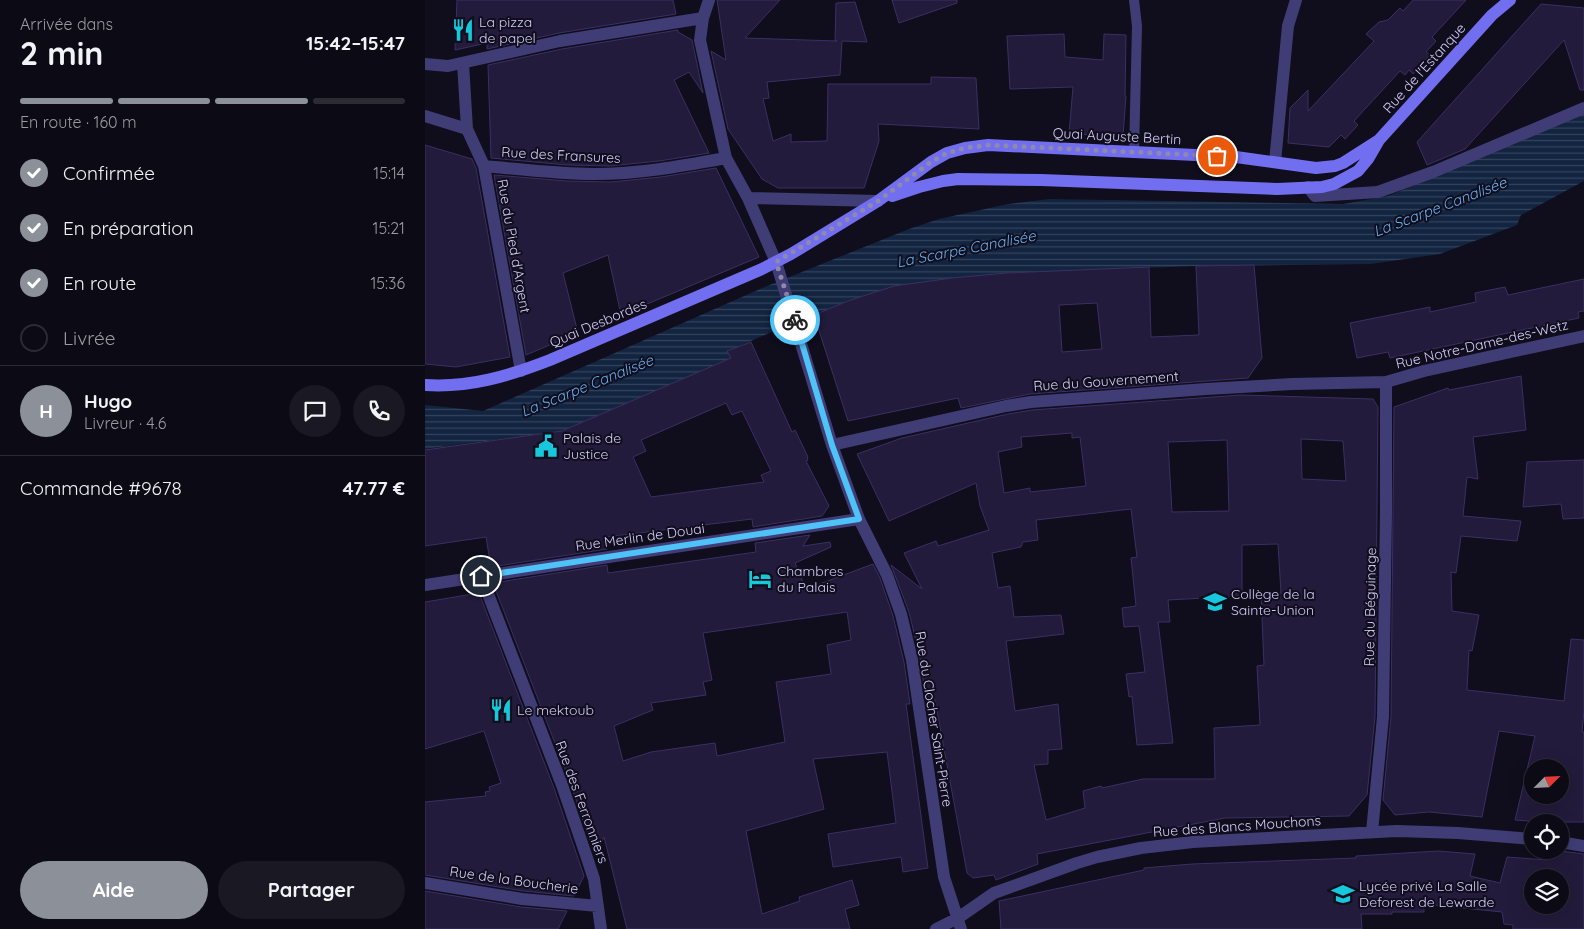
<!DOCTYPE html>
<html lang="fr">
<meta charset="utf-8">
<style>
body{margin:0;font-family:Quicksand,sans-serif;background:#1a1822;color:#f1f3f6;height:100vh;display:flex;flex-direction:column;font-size:19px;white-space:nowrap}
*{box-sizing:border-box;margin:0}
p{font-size:16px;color:#9a9aa0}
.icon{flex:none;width:28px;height:28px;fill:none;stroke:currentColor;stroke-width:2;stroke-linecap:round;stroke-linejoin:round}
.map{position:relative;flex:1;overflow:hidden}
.drawer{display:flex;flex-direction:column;background:#0c0a15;width:425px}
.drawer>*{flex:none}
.needle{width:32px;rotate:66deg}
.fabs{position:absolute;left:1099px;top:759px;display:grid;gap:10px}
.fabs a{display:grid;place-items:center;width:45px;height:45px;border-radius:50%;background:#0c0a15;box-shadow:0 5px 20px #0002,0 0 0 1px #2c2b34;font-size:25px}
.pin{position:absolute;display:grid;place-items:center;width:42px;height:42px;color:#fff;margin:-21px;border:2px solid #fff;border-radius:50%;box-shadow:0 1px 5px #0007}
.courier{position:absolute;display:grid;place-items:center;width:50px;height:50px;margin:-25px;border:4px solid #4fc3f7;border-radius:50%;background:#fff;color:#222;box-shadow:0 1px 6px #0007}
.headline em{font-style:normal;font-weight:700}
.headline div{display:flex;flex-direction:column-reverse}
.headline{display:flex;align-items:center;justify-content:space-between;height:85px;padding:0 20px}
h1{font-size:32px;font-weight:700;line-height:38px}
.bar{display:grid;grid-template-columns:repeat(4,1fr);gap:8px 5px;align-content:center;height:60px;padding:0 20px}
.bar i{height:6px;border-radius:4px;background:#2c2b34}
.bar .current{background:#8c9099}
.bar p{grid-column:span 4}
.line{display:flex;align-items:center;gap:12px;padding:0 20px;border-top:1px solid #2c2b34}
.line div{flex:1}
.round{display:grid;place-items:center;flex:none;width:52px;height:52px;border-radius:26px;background:#1a1822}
ol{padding:0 20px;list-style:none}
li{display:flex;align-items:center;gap:15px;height:55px}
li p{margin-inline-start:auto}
li .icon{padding:5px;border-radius:50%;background:#8c9099;color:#fff;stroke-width:4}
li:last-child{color:#9a9aa0}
li i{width:28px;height:28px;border:2px solid #2c2b34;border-radius:50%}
.primary-button{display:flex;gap:10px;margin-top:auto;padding:10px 20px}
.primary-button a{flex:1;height:58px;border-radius:30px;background:#8c9099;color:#fff;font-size:20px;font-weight:700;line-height:58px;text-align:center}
.primary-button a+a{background:#1a1822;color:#f1f3f6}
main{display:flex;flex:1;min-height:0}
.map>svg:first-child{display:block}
.water{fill:url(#water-rules)}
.building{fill:#221b3b;stroke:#3a3064;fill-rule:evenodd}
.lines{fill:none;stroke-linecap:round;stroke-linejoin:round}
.lane{stroke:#403d76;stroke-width:10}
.street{stroke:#403d76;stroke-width:12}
.secondary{stroke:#726ef0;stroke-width:12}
.done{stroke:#8f8aac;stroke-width:5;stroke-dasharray:0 9}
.route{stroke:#4fc3f7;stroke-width:6}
.labels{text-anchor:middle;stroke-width:4;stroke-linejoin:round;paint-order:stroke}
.poi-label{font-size:14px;fill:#d3cdfa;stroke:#100d1c;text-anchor:start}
.street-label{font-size:14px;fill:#d3cdfa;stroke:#100d1c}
.water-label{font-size:15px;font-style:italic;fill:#66afef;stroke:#100d1c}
</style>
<main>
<section class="drawer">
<div class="headline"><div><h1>2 min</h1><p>Arrivée dans</p></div><em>15:42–15:47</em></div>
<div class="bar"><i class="current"></i><i class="current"></i><i class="current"></i><i></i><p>En route · 160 m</p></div>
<ol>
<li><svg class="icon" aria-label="check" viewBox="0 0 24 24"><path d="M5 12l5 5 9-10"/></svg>Confirmée<p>15:14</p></li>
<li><svg class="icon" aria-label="check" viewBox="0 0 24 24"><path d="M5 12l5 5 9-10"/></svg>En préparation<p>15:21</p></li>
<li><svg class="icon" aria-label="check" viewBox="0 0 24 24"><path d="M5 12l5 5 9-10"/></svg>En route<p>15:36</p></li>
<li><i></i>Livrée</li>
</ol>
<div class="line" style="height:90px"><b class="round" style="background:#8c9099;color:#fff">H</b><div><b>Hugo</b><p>Livreur · 4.6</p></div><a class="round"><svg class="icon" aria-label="chat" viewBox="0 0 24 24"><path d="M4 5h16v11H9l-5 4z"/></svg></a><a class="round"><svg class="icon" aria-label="phone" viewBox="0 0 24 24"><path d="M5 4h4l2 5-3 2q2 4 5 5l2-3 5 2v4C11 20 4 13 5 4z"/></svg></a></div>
<div class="line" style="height:65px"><div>Commande #9678</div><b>47.77 €</b></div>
<div class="primary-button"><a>Aide</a><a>Partager</a></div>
</section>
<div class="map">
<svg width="1159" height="929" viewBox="0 0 1159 929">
<defs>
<pattern id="water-rules" width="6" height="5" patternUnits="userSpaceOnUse" patternTransform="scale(1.25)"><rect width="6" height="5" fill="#122440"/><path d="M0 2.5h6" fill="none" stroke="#34435c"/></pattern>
</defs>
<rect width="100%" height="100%" fill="#100d1c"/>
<!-- water -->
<path class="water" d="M 1159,113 L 1159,181 L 1096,215 L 1092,225 L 1015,254 L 946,264 L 771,266 L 582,273 L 527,278 L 469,286 L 423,301 L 358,327 L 303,351 L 306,358 L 137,431 L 0,449 L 0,405 L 58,411 L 342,286 L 484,229 L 514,219 L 583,204 L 625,199 L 918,204 L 963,196 Z"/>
<!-- building -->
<path class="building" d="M 32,0 L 248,0 L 251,14 L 134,33 L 62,49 L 62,43 L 30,50 Z
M 292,0 L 355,0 L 320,38 L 412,41 L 410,41 L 411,3 L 430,2 L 442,42 L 417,41 L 415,75 L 342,82 L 344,98 L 338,99 L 348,141 L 366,134 L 366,142 L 402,141 L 403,84 L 506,84 L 506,77 L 551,78 L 554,129 L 453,124 L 454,141 L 439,188 L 353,188 L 337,179 L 303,129 L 286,51 L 301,60 Z
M 467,0 L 532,0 L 532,3 L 474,23 Z
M 988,0 L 1041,0 L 1007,37 L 1011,41 L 1001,52 L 1005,55 L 988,74 L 984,70 L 980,75 L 975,71 L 929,121 L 933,125 L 920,139 L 916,135 L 904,147 L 863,143 L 865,108 L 883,90 L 883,111 L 949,41 L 941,34 L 954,22 L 963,20 L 975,8 L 978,11 Z
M 1116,4 L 1159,8 L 1159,90 L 1155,90 L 1139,40 L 1040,149 L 1002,165 L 992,142 Z
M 253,30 L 253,32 L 267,40 L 278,93 L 264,72 L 249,80 L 284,153 L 234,161 L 185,166 L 142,165 L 66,158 L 63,65 L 137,49 Z
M 639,34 L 640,57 L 678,60 L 679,34 L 701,35 L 700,96 L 701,96 L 698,136 L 644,134 L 648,87 L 585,89 L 582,36 Z
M 0,145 L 47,159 L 51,168 L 85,357 L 31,367 L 0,364 Z
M 291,168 L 334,257 L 196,315 L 183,255 L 138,273 L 153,333 L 101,355 L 69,175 L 142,181 L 186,182 L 236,177 Z
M 829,265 L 837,358 L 823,378 L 605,394 L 536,408 L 533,398 L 423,421 L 389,315 L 423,301 L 469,286 L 527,278 L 582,273 L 724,267 L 726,337 L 774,335 L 771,266 ZM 672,303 L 677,349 L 637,352 L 634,305 Z
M 1159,279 L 1159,311 L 1153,312 L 1154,318 L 965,358 L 963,352 L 932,358 L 925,323 L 1005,307 L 1005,312 L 1051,302 L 1050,293 L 1080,287 L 1083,295 Z
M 326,342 L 367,432 L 370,430 L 383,457 L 382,458 L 383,460 L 381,461 L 404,506 L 397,516 L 328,527 L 327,519 L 181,537 L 182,549 L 66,567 L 61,537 L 0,546 L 0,450 L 137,431 L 306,358 L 302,351 ZM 301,403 L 307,415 L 317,411 L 346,471 L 336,475 L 339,482 L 226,497 L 208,457 L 221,451 L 216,440 Z
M 1096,376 L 1101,430 L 1048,437 L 1053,479 L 1042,477 L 1038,516 L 1096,521 L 1092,541 L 1036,536 L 1031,573 L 1026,572 L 1027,611 L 1054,615 L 1047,651 L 1044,650 L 1042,690 L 1139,701 L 1146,639 L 1159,640 L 1159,711 L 1157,732 L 1159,732 L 1159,822 L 1116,822 L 1090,820 L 1110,736 L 1074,731 L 1057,817 L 1004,812 L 970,815 L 958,800 L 966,717 L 969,407 L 1023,388 L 1024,390 ZM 1108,768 L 1135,768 L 1135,795 L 1108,795 Z
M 816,395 L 948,399 L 953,407 L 950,717 L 942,795 L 924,816 L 800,818 L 612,854 L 613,864 L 571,880 L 569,875 L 548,878 L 542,873 L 510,700 L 501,701 L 495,658 L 484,612 L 466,565 L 497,589 L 479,553 L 511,541 L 513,546 L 564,530 L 555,506 L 551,483 L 464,521 L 432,454 L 477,438 L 583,414 L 607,410 ZM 647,433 L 647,438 L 655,437 L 661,486 L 605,492 L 605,488 L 579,493 L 573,452 L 597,447 L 596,437 ZM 876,439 L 918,441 L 921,481 L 877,479 ZM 802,440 L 804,511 L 747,512 L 743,442 ZM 706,509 L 712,557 L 706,558 L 711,606 L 697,608 L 699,627 L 714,626 L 720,672 L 701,674 L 704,697 L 707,696 L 712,745 L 748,743 L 733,622 L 745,622 L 743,600 L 817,596 L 817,545 L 853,544 L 856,593 L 836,594 L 839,665 L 832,666 L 835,725 L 789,728 L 790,779 L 718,779 L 677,788 L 676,786 L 658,791 L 660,808 L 621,820 L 609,765 L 623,764 L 623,750 L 637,749 L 633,704 L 590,711 L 581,641 L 639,634 L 636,615 L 589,617 L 585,586 L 573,588 L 567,553 L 596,547 L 598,542 L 613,540 L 611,520 Z
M 1159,460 L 1159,518 L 1138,519 L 1136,504 L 1098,507 L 1102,462 Z
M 385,535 L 378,546 L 405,542 L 406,547 L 370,563 L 381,589 L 448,564 L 455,578 L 468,616 L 479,662 L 485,704 L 481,704 L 503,868 L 478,872 L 476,857 L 408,867 L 403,834 L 471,823 L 462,752 L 388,759 L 399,809 L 321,831 L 337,914 L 375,901 L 374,897 L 427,880 L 434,905 L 420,909 L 425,929 L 202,929 L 179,837 L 170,855 L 145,782 L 68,583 L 182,565 L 183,573 L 331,552 L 330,543 ZM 422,612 L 426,640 L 402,645 L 406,674 L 351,682 L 360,742 L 292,756 L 290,743 L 226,752 L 198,761 L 189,726 L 228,710 L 226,703 L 281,695 L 278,682 L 287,680 L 278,633 Z
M 54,593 L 129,788 L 159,876 L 149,896 L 98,891 L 0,875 L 0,802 L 61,796 L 60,792 L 65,791 L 64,787 L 76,783 L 59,731 L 0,749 L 0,602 Z
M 1128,850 L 1159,854 L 1159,929 L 1088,929 L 1088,925 L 1079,924 L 1077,912 L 999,904 L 999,912 L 967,912 L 967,914 L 936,914 L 937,929 L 576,929 L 574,901 L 719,870 L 719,868 L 767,864 L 931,858 L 931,856 L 1013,851 L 1050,854 L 1045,876 L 1075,883 L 1082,857 L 1122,860 ZM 1108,878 L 1135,878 L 1135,905 L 1108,905 Z
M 0,891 L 96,907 L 142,911 L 133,929 L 0,929 Z"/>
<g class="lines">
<!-- lane -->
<path class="lane" d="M 709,152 L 712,26 L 709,0"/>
<!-- street -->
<path class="street" d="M 284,0 L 278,18 L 275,40 L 301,158 L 323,198 L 351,262 L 407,445 L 434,519 L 462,575 L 476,614 L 487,660 L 519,877 L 536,929
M 38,63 L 42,129 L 59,166 L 96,371
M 0,64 L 23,66 L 135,41 L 278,18
M 0,116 L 42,129
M 850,162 L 863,26 L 871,0
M 59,166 C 94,169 134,174 169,174 C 214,174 257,166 301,158
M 883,187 L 890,196 L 953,192 L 1008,172 L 1159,108
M 323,198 L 453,201
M 407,445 L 581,406 L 606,402 L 781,389 L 867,384 L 961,382 L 999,371 L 1159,336
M 56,576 L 137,785 L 161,855 L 169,879 L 176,929
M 0,585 L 434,519
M 947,832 L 958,717 L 961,512 L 961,382
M 1135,842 L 1159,846
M 0,883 L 97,899 L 173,906
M 511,929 L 533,918 L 569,893 L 652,863 L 672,857 L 716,848 L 768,842 L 972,831 L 1033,833 L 1108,839"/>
<!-- secondary -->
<path class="secondary" d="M 467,196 L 494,187 L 518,181 L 533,179 L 616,180 L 852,189 L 897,187 L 909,184 L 933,171 L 943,159 L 954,140 L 1067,15 L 1085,0
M 0,385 C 44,388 84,376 125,360 L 337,269 L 366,254 L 453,201 L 506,162 L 522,153 L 540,148 L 563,145 L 811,157 L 891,168 L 910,166 L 918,163 L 954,140"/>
</g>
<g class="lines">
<!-- done -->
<path class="done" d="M 370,320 L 351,262 L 453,201 L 506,162 L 522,153 L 540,148 L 563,145 L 792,156"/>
<!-- route -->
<path class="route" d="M 56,576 L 434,519 L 407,445 L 370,320"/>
</g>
<!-- icons -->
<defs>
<symbol id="restaurant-bare" viewBox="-9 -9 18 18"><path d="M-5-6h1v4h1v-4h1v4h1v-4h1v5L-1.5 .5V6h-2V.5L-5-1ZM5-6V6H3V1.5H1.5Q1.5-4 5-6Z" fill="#17c7dc" stroke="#100d1c" stroke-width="2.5" paint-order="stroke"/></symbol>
<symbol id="civic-bare" viewBox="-9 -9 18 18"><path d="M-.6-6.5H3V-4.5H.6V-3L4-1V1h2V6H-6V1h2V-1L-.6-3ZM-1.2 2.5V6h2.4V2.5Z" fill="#17c7dc" stroke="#100d1c" stroke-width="2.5" paint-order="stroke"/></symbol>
<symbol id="hotel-bare" viewBox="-9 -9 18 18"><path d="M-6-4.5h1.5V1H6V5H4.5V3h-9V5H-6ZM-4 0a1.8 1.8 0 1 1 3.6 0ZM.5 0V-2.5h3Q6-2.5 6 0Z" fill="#17c7dc" stroke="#100d1c" stroke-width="2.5" paint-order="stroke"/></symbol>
<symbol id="school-bare" viewBox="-9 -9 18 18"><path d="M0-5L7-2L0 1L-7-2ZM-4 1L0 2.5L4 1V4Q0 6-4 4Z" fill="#17c7dc" stroke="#100d1c" stroke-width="2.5" paint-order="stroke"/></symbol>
</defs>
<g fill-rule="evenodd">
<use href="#restaurant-bare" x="22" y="14" width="32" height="32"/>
<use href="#civic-bare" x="105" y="430" width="32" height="32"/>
<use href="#hotel-bare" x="319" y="563" width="32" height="32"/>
<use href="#school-bare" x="774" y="586" width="32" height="32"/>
<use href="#restaurant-bare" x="60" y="694" width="32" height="32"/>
<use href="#school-bare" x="902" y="878" width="32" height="32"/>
</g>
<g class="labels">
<!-- poi labels -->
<g class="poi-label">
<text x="54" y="27">La pizza<tspan x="54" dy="16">de papel</tspan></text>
<text x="138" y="443">Palais de<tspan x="138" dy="16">Justice</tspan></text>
<text x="352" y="576">Chambres<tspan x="352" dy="16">du Palais</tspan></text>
<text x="806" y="599">Collège de la<tspan x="806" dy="16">Sainte-Union</tspan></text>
<text x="92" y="715">Le mektoub</text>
<text x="934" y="891">Lycée privé La Salle<tspan x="934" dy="16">Deforest de Lewarde</tspan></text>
</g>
<!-- street labels -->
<g class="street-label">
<text transform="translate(999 68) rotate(-48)" y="5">Rue de l'Estanque</text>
<text transform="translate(692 136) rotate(3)" y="5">Quai Auguste Bertin</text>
<text transform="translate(136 155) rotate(3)" y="5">Rue des Fransures</text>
<text transform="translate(89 246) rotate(80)" y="5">Rue du Pied d'Argent</text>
<text transform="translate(173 323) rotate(-23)" y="5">Quai Desbordes</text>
<text transform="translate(1057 344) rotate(-13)" y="5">Rue Notre-Dame-des-Wetz</text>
<text transform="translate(681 381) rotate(-4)" y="5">Rue du Gouvernement</text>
<text transform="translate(215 537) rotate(-8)" y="5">Rue Merlin de Douai</text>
<text transform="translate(945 607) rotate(-89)" y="5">Rue du Béguinage</text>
<text transform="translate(509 719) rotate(81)" y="5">Rue du Clocher Saint-Pierre</text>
<text transform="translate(157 802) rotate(70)" y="5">Rue des Ferronniers</text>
<text transform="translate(812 826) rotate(-4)" y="5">Rue des Blancs Mouchons</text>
<text transform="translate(89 880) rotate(8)" y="5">Rue de la Boucherie</text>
</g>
<!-- water labels -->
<g class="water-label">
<text transform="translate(1015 207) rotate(-21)" y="5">La Scarpe Canalisée</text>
<text transform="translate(541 249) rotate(-11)" y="5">La Scarpe Canalisée</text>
<text transform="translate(162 386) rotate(-22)" y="5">La Scarpe Canalisée</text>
</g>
</g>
</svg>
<div class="fabs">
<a><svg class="needle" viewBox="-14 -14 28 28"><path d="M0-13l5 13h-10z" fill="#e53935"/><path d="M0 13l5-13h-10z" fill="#9a9aa0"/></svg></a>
<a><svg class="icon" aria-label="locate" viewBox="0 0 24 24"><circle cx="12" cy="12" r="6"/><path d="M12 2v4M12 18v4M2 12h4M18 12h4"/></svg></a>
<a><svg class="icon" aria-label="layers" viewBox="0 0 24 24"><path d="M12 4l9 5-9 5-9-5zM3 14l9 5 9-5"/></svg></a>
</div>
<div class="pin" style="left:792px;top:156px;background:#ea580c"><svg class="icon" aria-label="bag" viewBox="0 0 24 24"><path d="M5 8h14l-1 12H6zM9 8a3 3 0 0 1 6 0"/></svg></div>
<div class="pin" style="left:56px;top:576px;background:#1f2937"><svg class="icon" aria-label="home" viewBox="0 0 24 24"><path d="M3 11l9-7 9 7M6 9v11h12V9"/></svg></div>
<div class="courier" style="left:370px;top:320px"><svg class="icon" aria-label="bike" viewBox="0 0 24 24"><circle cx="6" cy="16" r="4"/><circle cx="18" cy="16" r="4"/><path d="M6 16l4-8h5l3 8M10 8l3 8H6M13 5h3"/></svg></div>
</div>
</main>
